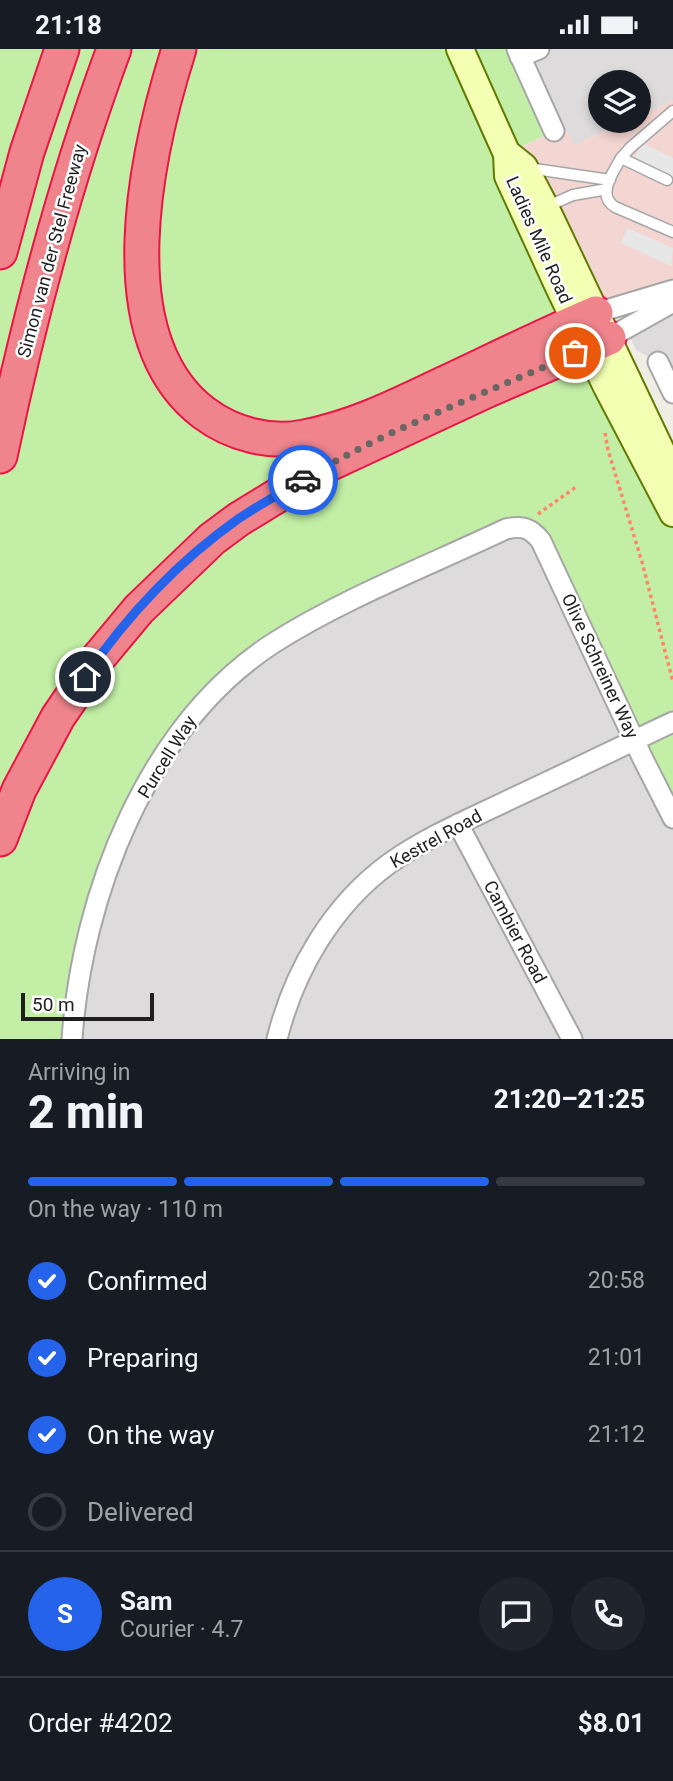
<!DOCTYPE html>
<meta charset="utf-8">
<style>
body{margin:0;font-family:Roboto,sans-serif;background:#20242c;color:#f1f3f6;height:100vh;display:flex;flex-direction:column;font-size:26px;white-space:nowrap}
*{box-sizing:border-box;margin:0}
p{font-size:23px;color:#9ea1a6}
.icon{flex:none;width:38px;height:38px;fill:none;stroke:currentColor;stroke-width:2;stroke-linecap:round;stroke-linejoin:round}
.map{position:relative;height:990px;overflow:hidden}
.side{display:flex;flex-direction:column;background:#171b24;flex:1}
.side>*{flex:none}
.buttons{position:absolute;left:588px;top:21px;display:grid;gap:14px}
.buttons a{display:grid;place-items:center;width:63px;height:63px;border-radius:50%;background:#171b24;box-shadow:0 4px 10px #0003;font-size:35px}
.scale{position:absolute;left:21px;bottom:18px;width:133px;box-sizing:border-box;padding-left:7px;border:4px solid #1f1f1f;border-top:0;font-size:19px;line-height:24px;white-space:nowrap;color:#1f1f1f;-webkit-text-stroke:5px #fff;paint-order:stroke}
.pin{position:absolute;display:grid;place-items:center;width:60px;height:60px;color:#fff;margin:-30px;border:4px solid #fff;border-radius:50%;box-shadow:0 2px 7px #0007}
.courier{position:absolute;display:grid;place-items:center;width:70px;height:70px;margin:-35px;border:5px solid #2563eb;border-radius:50%;background:#fff;color:#222;box-shadow:0 2px 9px #0007}
.headline em{font-style:normal;font-weight:800}
.headline div{display:flex;flex-direction:column-reverse}
.headline{display:flex;align-items:center;justify-content:space-between;height:119px;padding:0 28px}
h1{font-size:46px;font-weight:800;line-height:52px}
.bar{display:grid;grid-template-columns:repeat(4,1fr);gap:10px 7px;align-content:center;height:84px;padding:0 28px}
.bar i{height:9px;border-radius:5px;background:#363941}
.bar .on{background:#2563eb}
.bar p{grid-column:span 4}
.line{display:flex;align-items:center;gap:18px;padding:0 28px;border-top:2px solid #363941}
.line div{flex:1}
.round{display:grid;place-items:center;flex:none;width:74px;height:74px;border-radius:37px;background:#20242c}
ol{padding:0 28px;list-style:none}
li{display:flex;align-items:center;gap:21px;height:77px}
li p{margin-inline-start:auto}
li .icon{padding:7px;border-radius:50%;background:#2563eb;color:#fff;stroke-width:4}
li:last-child{color:#9ea1a6}
li i{width:38px;height:38px;border:4px solid #363941;border-radius:50%}
.status{display:flex;justify-content:space-between;align-items:center;height:49px;padding:0 35px;background:#171b24;direction:ltr}
.status svg{height:19px;fill:currentColor}
.map>svg:first-child{display:block}
.residential{fill:#dddbdb}
.commercial{fill:#f3d6d1}
.grass{fill:#c2efa5}
.parking{fill:#e7e7e7}
.lines{fill:none;stroke-linecap:round;stroke-linejoin:round}
.service-casing{stroke:#a6a6a6;stroke-width:13}
.minor-casing{stroke:#a6a6a6;stroke-width:23}
.secondary-casing{stroke:#617b00;stroke-width:30}
.motorway-casing{stroke:#eb1447;stroke-width:37}
.path{stroke:#ff8666;stroke-width:3.5;stroke-dasharray:3.5 3.5;stroke-linecap:butt}
.service{stroke:#fff;stroke-width:10}
.minor{stroke:#fff;stroke-width:19}
.secondary{stroke:#f3ffb3;stroke-width:26}
.motorway{stroke:#ef848d;stroke-width:33}
.done{stroke:#686764;stroke-width:7;stroke-dasharray:0 12.6}
.route{stroke:#2563eb;stroke-width:9}
.labels{text-anchor:middle;stroke-width:5;stroke-linejoin:round;paint-order:stroke}
.street-label{font-size:18px;fill:#1f1f1f;stroke:#fff}
</style>
<div class="status"><b>21:18</b><svg viewBox="0 0 49 12"><path d="M0 12V9h3v3zM5 12V6h3v6zM10 12V3h3v9zM15 12V0h3v12zM26 1h20v11H26zM47 4h2v5h-2z"/></svg></div>
<div class="map">
<svg width="673" height="990" viewBox="0 0 673 990">
<rect width="100%" height="100%" fill="#f0ede4"/>
<!-- residential -->
<path class="residential" d="M 517,0 L 673,0 L 673,52 L 639,67 L 639,33 L 600,33 L 600,72 L 628,72 L 574,96 L 554,82 Z
M 673,253 L 673,344 L 658,313 L 636,301 L 626,279 Z
M 525,478 L 673,769 L 673,990 L 72,990 L 85,902 L 155,721 L 271,596 Z"/>
<!-- commercial -->
<path class="commercial" d="M 673,52 L 673,241 L 596,264 L 507,105 L 565,77 L 574,96 L 628,72 L 639,72 L 639,67 Z"/>
<!-- grass -->
<path class="grass" d="M 0,0 L 517,0 L 554,82 L 508,104 L 673,427 L 673,769 L 525,478 L 354,551 L 215,642 L 124,782 L 72,990 L 0,990 Z"/>
<!-- parking -->
<path class="parking" d="M 642,94 L 673,109 L 673,128 L 634,110 Z
M 627,179 L 673,199 L 671,217 L 621,194 Z"/>
<g class="lines">
<defs>
<path id="service" d="M 621,109 L 630,99 L 673,62
M 528,119 L 610,131
M 667,131 L 621,109 C 613,124 596,146 615,158 L 673,183
M 548,157 L 573,146 L 607,140"/>
<path id="minor" d="M 517,0 L 554,82
M 520,8 L 539,0
M 596,264 L 673,241
M 609,289 L 673,253
M 658,313 L 673,344
M 458,775 L 572,990
M 72,990 C 82,846 147,677 272,595 C 342,550 430,516 506,480 C 522,476 531,479 541,492 L 643,710 L 673,769
M 277,990 C 294,922 332,856 390,814 C 428,787 472,769 513,749 C 567,724 620,698 673,673"/>
<path id="secondary" d="M 460,0 L 507,105 L 508,127 L 558,236 L 607,338 L 673,464
M 509,106 L 524,118 L 545,158 L 673,427"/>
<path id="motorway" d="M 179,0 C 147,101 104,288 204,364 C 232,385 270,395 304,388 C 353,379 399,356 443,335 C 494,311 545,286 596,264
M 0,203 L 27,103 L 62,0
M 0,407 C 29,269 65,132 114,0
M 0,790 L 19,741 L 58,668 L 99,608 L 139,560 L 212,490 L 239,470 L 329,415 L 488,341 L 609,289"/>
</defs>
<!-- service casing -->
<use href="#service" class="service-casing"/>
<!-- minor casing -->
<use href="#minor" class="minor-casing"/>
<!-- secondary casing -->
<use href="#secondary" class="secondary-casing"/>
<!-- motorway casing -->
<use href="#motorway" class="motorway-casing"/>
<!-- path -->
<path class="path" d="M 605,384 L 608,401 L 642,513 L 673,633
M 538,465 L 576,438"/>
<!-- service -->
<use href="#service" class="service"/>
<!-- minor -->
<use href="#minor" class="minor"/>
<!-- secondary -->
<use href="#secondary" class="secondary"/>
<!-- motorway -->
<use href="#motorway" class="motorway"/>
</g>
<g class="lines">
<!-- done -->
<path class="done" d="M 303,431 C 386,380 486,345 575,304"/>
<!-- route -->
<path class="route" d="M 85,628 C 126,568 179,512 238,470 C 259,456 281,444 303,431"/>
</g>
<g class="labels">
<!-- street labels -->
<g class="street-label">
<text transform="translate(539 191) rotate(66)" y="6">Ladies Mile Road</text>
<text transform="translate(52 202) rotate(-75)" y="6">Simon van der Stel Freeway</text>
<text transform="translate(600 617) rotate(65)" y="6">Olive Schreiner Way</text>
<text transform="translate(167 708) rotate(-58)" y="6">Purcell Way</text>
<text transform="translate(436 790) rotate(-29)" y="6">Kestrel Road</text>
<text transform="translate(515 883) rotate(62)" y="6">Cambier Road</text>
</g>
</g>
</svg>
<div class="buttons">
<a><svg class="icon" aria-label="layers" viewBox="0 0 24 24"><path d="M12 4l9 5-9 5-9-5zM3 14l9 5 9-5"/></svg></a>
</div>
<div class="scale">50 m</div>
<div class="pin" style="left:575px;top:304px;background:#ea580c"><svg class="icon" aria-label="bag" viewBox="0 0 24 24"><path d="M5 8h14l-1 12H6zM9 8a3 3 0 0 1 6 0"/></svg></div>
<div class="pin" style="left:85px;top:628px;background:#1f2937"><svg class="icon" aria-label="home" viewBox="0 0 24 24"><path d="M3 11l9-7 9 7M6 9v11h12V9"/></svg></div>
<div class="courier" style="left:303px;top:431px"><svg class="icon" aria-label="car" viewBox="0 0 24 24"><path d="M5 17H2v-5l4-1 3-4h7l3 4 3 1v5h-3M9 17h6M6 11h13"/><circle cx="7" cy="17" r="2"/><circle cx="17" cy="17" r="2"/></svg></div>
</div>
<section class="side">
<div class="headline"><div><h1>2 min</h1><p>Arriving in</p></div><em>21:20–21:25</em></div>
<div class="bar"><i class="on"></i><i class="on"></i><i class="on"></i><i></i><p>On the way · 110 m</p></div>
<ol>
<li><svg class="icon" aria-label="check" viewBox="0 0 24 24"><path d="M5 12l5 5 9-10"/></svg>Confirmed<p>20:58</p></li>
<li><svg class="icon" aria-label="check" viewBox="0 0 24 24"><path d="M5 12l5 5 9-10"/></svg>Preparing<p>21:01</p></li>
<li><svg class="icon" aria-label="check" viewBox="0 0 24 24"><path d="M5 12l5 5 9-10"/></svg>On the way<p>21:12</p></li>
<li><i></i>Delivered</li>
</ol>
<div class="line" style="height:126px"><b class="round" style="background:#2563eb;color:#fff">S</b><div><b>Sam</b><p>Courier · 4.7</p></div><a class="round"><svg class="icon" aria-label="chat" viewBox="0 0 24 24"><path d="M4 5h16v11H9l-5 4z"/></svg></a><a class="round"><svg class="icon" aria-label="phone" viewBox="0 0 24 24"><path d="M5 4h4l2 5-3 2q2 4 5 5l2-3 5 2v4C11 20 4 13 5 4z"/></svg></a></div>
<div class="line" style="height:91px"><div>Order #4202</div><b>$8.01</b></div>
</section>
